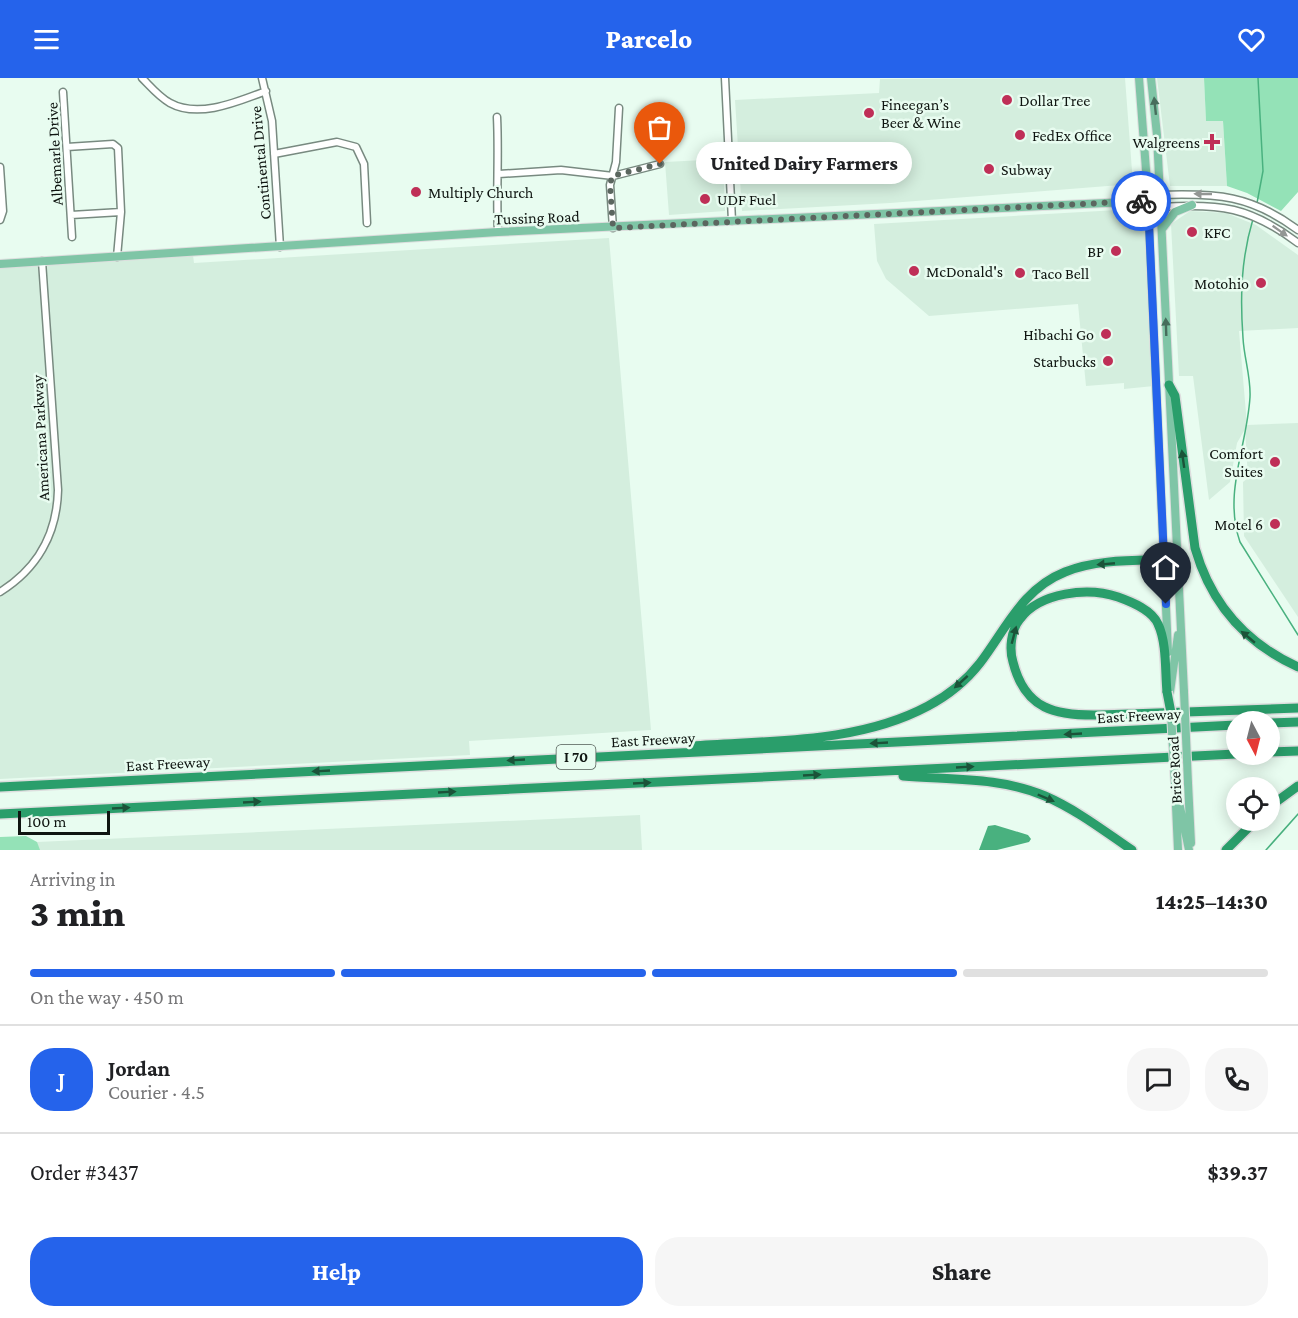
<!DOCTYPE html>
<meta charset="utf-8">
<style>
body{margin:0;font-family:"Crimson Pro",serif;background:#f6f6f6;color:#202124;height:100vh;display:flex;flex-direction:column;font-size:22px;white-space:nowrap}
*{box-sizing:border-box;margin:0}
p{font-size:20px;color:#757577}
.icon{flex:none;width:33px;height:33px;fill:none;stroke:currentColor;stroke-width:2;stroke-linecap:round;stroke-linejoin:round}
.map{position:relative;height:772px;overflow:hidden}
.sheet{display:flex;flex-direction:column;background:#fff;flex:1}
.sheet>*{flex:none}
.needle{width:39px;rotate:173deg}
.tools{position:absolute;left:1226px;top:633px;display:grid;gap:12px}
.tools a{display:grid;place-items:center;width:54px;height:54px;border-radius:50%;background:#fff;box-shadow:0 3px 15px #0003;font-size:30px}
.scale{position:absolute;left:18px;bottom:15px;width:92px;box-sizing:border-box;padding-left:6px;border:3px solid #0f1511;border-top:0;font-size:16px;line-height:21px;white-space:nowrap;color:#0f1511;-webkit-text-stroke:4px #e8fcf0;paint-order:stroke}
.pin{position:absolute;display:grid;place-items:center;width:51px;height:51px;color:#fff;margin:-62px -26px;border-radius:50% 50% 50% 0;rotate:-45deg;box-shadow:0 0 6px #0007}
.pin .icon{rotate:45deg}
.courier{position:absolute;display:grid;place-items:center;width:60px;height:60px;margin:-30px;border:4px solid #2563eb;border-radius:50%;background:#fff;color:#222;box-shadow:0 2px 8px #0007}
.bubble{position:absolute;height:42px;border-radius:21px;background:#fff;box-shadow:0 3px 15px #0003;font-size:20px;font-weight:800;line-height:42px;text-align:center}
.head em{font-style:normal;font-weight:800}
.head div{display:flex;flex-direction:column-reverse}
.head{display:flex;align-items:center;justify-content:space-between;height:102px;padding:0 30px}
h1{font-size:39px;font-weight:800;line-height:45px}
.bar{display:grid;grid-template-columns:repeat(4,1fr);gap:9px 6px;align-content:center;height:72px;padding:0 30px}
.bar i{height:8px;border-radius:4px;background:#e0e0e0}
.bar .selected{background:#2563eb}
.bar p{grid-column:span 4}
.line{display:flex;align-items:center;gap:15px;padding:0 30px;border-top:2px solid #e0e0e0}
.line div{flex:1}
.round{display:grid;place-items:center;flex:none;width:63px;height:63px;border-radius:24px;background:#f6f6f6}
.action{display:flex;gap:12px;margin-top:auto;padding:12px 30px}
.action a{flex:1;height:69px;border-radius:24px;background:#2563eb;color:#fff;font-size:24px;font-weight:800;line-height:69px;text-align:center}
.action a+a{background:#f6f6f6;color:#202124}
header{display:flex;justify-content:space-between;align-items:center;height:78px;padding:0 30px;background:#2563eb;color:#fff;font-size:27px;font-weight:800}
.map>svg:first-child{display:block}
.built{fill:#d4eede}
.green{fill:#94e2b7}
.water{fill:#49b17f}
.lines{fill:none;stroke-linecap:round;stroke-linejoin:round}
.stream{stroke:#49b17f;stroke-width:1.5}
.minor-casing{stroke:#788a80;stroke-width:9}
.major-casing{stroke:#dddede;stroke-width:10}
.highway-casing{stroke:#dddede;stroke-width:12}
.minor{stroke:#fff;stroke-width:6}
.major{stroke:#7fc5a6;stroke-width:8}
.highway{stroke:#2a9e6b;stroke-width:9}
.major-bridge-casing{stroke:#dddede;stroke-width:10;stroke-linecap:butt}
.highway-bridge-casing{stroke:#dddede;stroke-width:12;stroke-linecap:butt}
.major-bridge{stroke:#7fc5a6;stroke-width:8}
.highway-bridge{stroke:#2a9e6b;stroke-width:9}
.oneway{fill:#476d5c}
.oneway2{fill:#939694}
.oneway3{fill:#1b5339}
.done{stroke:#5b665f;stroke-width:6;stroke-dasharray:0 10.8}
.route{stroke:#2563eb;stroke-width:8}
.poi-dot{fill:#bf2f57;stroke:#e8fcf0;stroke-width:2}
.labels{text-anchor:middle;stroke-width:5;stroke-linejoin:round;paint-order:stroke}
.shield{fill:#e8fcf0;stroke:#505a54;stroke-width:1.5}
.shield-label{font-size:15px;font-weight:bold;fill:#0f1511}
.poi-label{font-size:16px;fill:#0f1511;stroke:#e8fcf0;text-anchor:start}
.street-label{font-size:16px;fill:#0f1511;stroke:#e8fcf0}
</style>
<header><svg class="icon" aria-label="menu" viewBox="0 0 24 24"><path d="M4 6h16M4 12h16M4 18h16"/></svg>Parcelo<svg class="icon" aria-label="heart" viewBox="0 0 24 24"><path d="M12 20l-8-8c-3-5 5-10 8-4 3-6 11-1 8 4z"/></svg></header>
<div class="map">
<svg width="1298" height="772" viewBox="0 0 1298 772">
<rect width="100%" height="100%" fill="#e8fcf0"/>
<!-- built -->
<path class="built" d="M 1125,0 L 1133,106 L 890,125 L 742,133 L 735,22 L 879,15 L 880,1 Z
M 1157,0 L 1204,0 L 1206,43 L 1223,43 L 1227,108 L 1170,108 Z
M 723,81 L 725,133 L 669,137 L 665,84 Z
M 1135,131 L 1144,141 L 1154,308 L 1124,311 L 1124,305 L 1086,308 L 1078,226 L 929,238 L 886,201 L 877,183 L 874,146 Z
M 1190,133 L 1226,135 L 1256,147 L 1298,177 L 1298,250 L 1239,253 L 1247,347 L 1298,345 L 1298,539 L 1244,458 L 1243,404 L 1248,400 L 1245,351 L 1237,365 L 1230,404 L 1209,422 L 1193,298 L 1179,298 L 1171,146 Z
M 609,160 L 651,652 L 469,663 L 470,677 L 0,701 L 0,190 L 193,177 L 194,185 Z
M 640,737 L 642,772 L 37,772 L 37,764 Z"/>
<!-- green -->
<path class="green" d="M 1204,0 L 1298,0 L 1298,114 L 1281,133 L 1247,115 L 1227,108 L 1223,43 L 1206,43 Z
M 26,758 L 37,764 L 40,772 L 0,772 L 0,759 Z"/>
<!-- water -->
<path class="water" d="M 995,747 L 1028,757 L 1031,761 L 1029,764 L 997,772 L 979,772 L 988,748 Z"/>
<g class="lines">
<!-- stream -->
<path class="stream" d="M 1257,125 L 1263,93 L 1258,0
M 1253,141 C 1241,181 1240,219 1243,260 C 1244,280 1251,299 1250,319 C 1247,369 1223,415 1240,464 L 1298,557
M 1266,772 L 1298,736"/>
<defs>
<path id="minor" d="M 142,0 C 150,8 159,19 170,25 C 199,41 239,23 266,13
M 262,0 L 272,43 L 280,169
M 725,0 L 732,143
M 63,14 L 72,159
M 497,39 C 499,78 496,115 498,154
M 67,69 L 113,66 L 118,70 L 121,134 L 117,179
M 274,76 L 337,64 L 356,69 L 364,86 L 367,145
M 0,89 L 3,133 L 0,142
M 499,96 L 561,92 L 613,98 L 660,86
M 1160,117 C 1217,115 1251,117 1298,152
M 1161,129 C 1220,125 1250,129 1298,165
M 71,137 L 121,134
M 613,150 L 610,107 L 616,84 L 619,30
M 0,514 C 37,491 57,456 58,412 L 42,183"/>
<path id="major" d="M 1139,0 L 1147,105 L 1168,574
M 1151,0 L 1157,57 L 1184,614
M 1162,151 L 1175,134 L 1192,127
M 0,186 L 498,154 L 1148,123 L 1160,117
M 1170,614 L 1178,557
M 1175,705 L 1189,772
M 1188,705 L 1191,765
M 1176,728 L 1178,772"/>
<path id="highway" d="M 1169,307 L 1175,318 L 1195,470 C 1211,526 1245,565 1298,589
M 1167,614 C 1165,594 1167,565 1158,546 C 1152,532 1132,524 1118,519 C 1088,509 1040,514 1020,541 C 1011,552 1009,571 1013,584 C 1025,632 1056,638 1100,637 L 1298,630
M 1269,645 L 1298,644
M 692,668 C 770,662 857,666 928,628 C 947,618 966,603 980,585 C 1006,551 1022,511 1065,494 C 1099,480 1143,483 1178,481
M 1269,674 L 1298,673
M 903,698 C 949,702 1001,699 1045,718 C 1077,732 1104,753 1132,772
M 0,709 L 1236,647
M 1269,729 L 1298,708
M 0,736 L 1236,676
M 1226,772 L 1256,742"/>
</defs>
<!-- minor casing -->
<use href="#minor" class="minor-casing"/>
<!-- major casing -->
<use href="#major" class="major-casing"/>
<!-- highway casing -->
<use href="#highway" class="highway-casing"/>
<!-- minor -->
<use href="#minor" class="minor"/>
<!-- major -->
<use href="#major" class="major"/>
<!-- highway -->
<use href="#highway" class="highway"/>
<defs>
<path id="major-bridge" d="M 1184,614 L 1188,705
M 1171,636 L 1175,705"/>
<path id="highway-bridge" d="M 1167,614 L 1172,640"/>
</defs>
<!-- major-bridge casing -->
<use href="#major-bridge" class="major-bridge-casing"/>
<!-- highway-bridge casing -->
<use href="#highway-bridge" class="highway-bridge-casing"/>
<!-- major-bridge -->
<use href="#major-bridge" class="major-bridge"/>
<!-- highway-bridge -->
<use href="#highway-bridge" class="highway-bridge"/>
</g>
<!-- one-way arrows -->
<defs><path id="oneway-solid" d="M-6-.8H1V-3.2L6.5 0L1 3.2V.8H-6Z" transform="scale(1.5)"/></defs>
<g class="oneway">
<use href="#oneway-solid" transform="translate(1155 28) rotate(-96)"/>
<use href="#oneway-solid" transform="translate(1166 249) rotate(-92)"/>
</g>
<g class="oneway2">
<use href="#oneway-solid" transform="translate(1203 116) rotate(-179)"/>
<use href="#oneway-solid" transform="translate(1280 153) rotate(35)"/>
</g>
<g class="oneway3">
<use href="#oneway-solid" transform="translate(1183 381) rotate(-98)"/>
<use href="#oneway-solid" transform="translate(1106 486) rotate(175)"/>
<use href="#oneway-solid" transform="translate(1014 557) rotate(-75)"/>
<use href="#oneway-solid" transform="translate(1248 559) rotate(-140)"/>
<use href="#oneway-solid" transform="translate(961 604) rotate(138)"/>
<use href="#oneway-solid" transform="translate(1073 656) rotate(177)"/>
<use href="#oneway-solid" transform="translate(879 665) rotate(177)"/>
<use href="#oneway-solid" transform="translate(516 682) rotate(177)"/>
<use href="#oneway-solid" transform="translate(965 689) rotate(-3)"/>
<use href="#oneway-solid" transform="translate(321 693) rotate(177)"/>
<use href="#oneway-solid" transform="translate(812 697) rotate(-3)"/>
<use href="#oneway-solid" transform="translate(642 705) rotate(-3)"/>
<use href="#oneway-solid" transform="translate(447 714) rotate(-3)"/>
<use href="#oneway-solid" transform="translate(1046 720) rotate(23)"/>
<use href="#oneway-solid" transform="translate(252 724) rotate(-3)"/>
<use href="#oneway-solid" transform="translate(121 730) rotate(-3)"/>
</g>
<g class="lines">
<!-- done -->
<path class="done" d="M 660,86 L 612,98 L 610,107 L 613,150 L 1141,123"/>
<!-- route -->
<path class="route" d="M 1141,123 L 1148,123 L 1166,526"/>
</g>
<!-- markers -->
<g class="poi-dot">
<circle cx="1007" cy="22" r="6"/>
<circle cx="869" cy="35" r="6"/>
<circle cx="1020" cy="57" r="6"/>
<path d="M1209 55h6v6h6v6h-6v6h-6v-6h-6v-6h6z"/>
<circle cx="989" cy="91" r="6"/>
<circle cx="416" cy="114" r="6"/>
<circle cx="705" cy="121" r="6"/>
<circle cx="1192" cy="154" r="6"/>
<circle cx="1116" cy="173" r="6"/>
<circle cx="914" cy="193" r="6"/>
<circle cx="1020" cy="195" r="6"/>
<circle cx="1261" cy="205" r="6"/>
<circle cx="1106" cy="256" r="6"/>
<circle cx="1108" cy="283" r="6"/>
<circle cx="1275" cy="384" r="6"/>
<circle cx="1275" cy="446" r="6"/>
</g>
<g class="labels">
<!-- shield labels -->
<rect class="shield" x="556.5" y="667" width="39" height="24" rx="4.5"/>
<g class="shield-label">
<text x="576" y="684">I 70</text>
</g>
<!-- poi labels -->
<g class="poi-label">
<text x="1019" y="28">Dollar Tree</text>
<text x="881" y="32">Fineegan’s<tspan x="881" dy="18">Beer &amp; Wine</tspan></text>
<text x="1032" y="63">FedEx Office</text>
<text x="1200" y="70" text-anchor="end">Walgreens</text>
<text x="1001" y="97">Subway</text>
<text x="428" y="120">Multiply Church</text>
<text x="717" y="127">UDF Fuel</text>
<text x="1204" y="160">KFC</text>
<text x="1104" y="179" text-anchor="end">BP</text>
<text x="926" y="199">McDonald's</text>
<text x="1032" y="201">Taco Bell</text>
<text x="1249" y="211" text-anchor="end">Motohio</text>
<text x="1094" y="262" text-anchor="end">Hibachi Go</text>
<text x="1096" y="289" text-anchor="end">Starbucks</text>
<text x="1263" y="381" text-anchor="end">Comfort<tspan x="1263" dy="18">Suites</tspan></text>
<text x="1263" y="452" text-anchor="end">Motel 6</text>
</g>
<!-- street labels -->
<g class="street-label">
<text transform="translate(54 76) rotate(-93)" y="6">Albemarle Drive</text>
<text transform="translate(260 85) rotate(-95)" y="6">Continental Drive</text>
<text transform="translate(537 139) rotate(-2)" y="6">Tussing Road</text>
<text transform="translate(40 360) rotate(-93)" y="6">Americana Parkway</text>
<text transform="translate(1139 637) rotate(-3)" y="6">East Freeway</text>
<text transform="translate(653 661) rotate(-3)" y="6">East Freeway</text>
<text transform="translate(168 685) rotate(-3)" y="6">East Freeway</text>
<text transform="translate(1174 692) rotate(-93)" y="6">Brice Road</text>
</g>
</g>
</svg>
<div class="tools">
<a><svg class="needle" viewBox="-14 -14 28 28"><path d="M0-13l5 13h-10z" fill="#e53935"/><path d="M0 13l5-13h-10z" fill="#757577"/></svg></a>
<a><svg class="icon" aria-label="locate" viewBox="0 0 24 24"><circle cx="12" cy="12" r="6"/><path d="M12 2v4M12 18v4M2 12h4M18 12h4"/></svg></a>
</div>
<div class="scale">100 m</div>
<div class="pin" style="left:660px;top:86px;background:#ea580c"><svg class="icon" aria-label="bag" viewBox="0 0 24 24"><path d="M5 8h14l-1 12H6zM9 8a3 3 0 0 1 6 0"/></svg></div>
<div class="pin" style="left:1166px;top:526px;background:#1f2937"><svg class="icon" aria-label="home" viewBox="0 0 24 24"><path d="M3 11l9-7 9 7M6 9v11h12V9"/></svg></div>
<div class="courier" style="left:1141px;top:123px"><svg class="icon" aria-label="bike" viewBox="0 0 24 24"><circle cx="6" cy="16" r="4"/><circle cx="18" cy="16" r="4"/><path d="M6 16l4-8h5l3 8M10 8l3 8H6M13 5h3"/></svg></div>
<div class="bubble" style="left:696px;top:64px;width:216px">United Dairy Farmers</div>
</div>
<section class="sheet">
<div class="head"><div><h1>3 min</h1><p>Arriving in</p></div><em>14:25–14:30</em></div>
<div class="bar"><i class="selected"></i><i class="selected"></i><i class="selected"></i><i></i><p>On the way · 450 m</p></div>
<div class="line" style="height:108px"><b class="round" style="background:#2563eb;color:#fff">J</b><div><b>Jordan</b><p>Courier · 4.5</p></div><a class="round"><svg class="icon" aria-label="chat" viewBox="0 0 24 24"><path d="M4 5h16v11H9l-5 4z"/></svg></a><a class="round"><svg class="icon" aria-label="phone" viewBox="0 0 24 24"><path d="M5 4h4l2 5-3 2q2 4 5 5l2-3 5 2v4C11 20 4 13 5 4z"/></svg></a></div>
<div class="line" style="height:78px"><div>Order #3437</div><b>$39.37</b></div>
<div class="action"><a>Help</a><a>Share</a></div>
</section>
